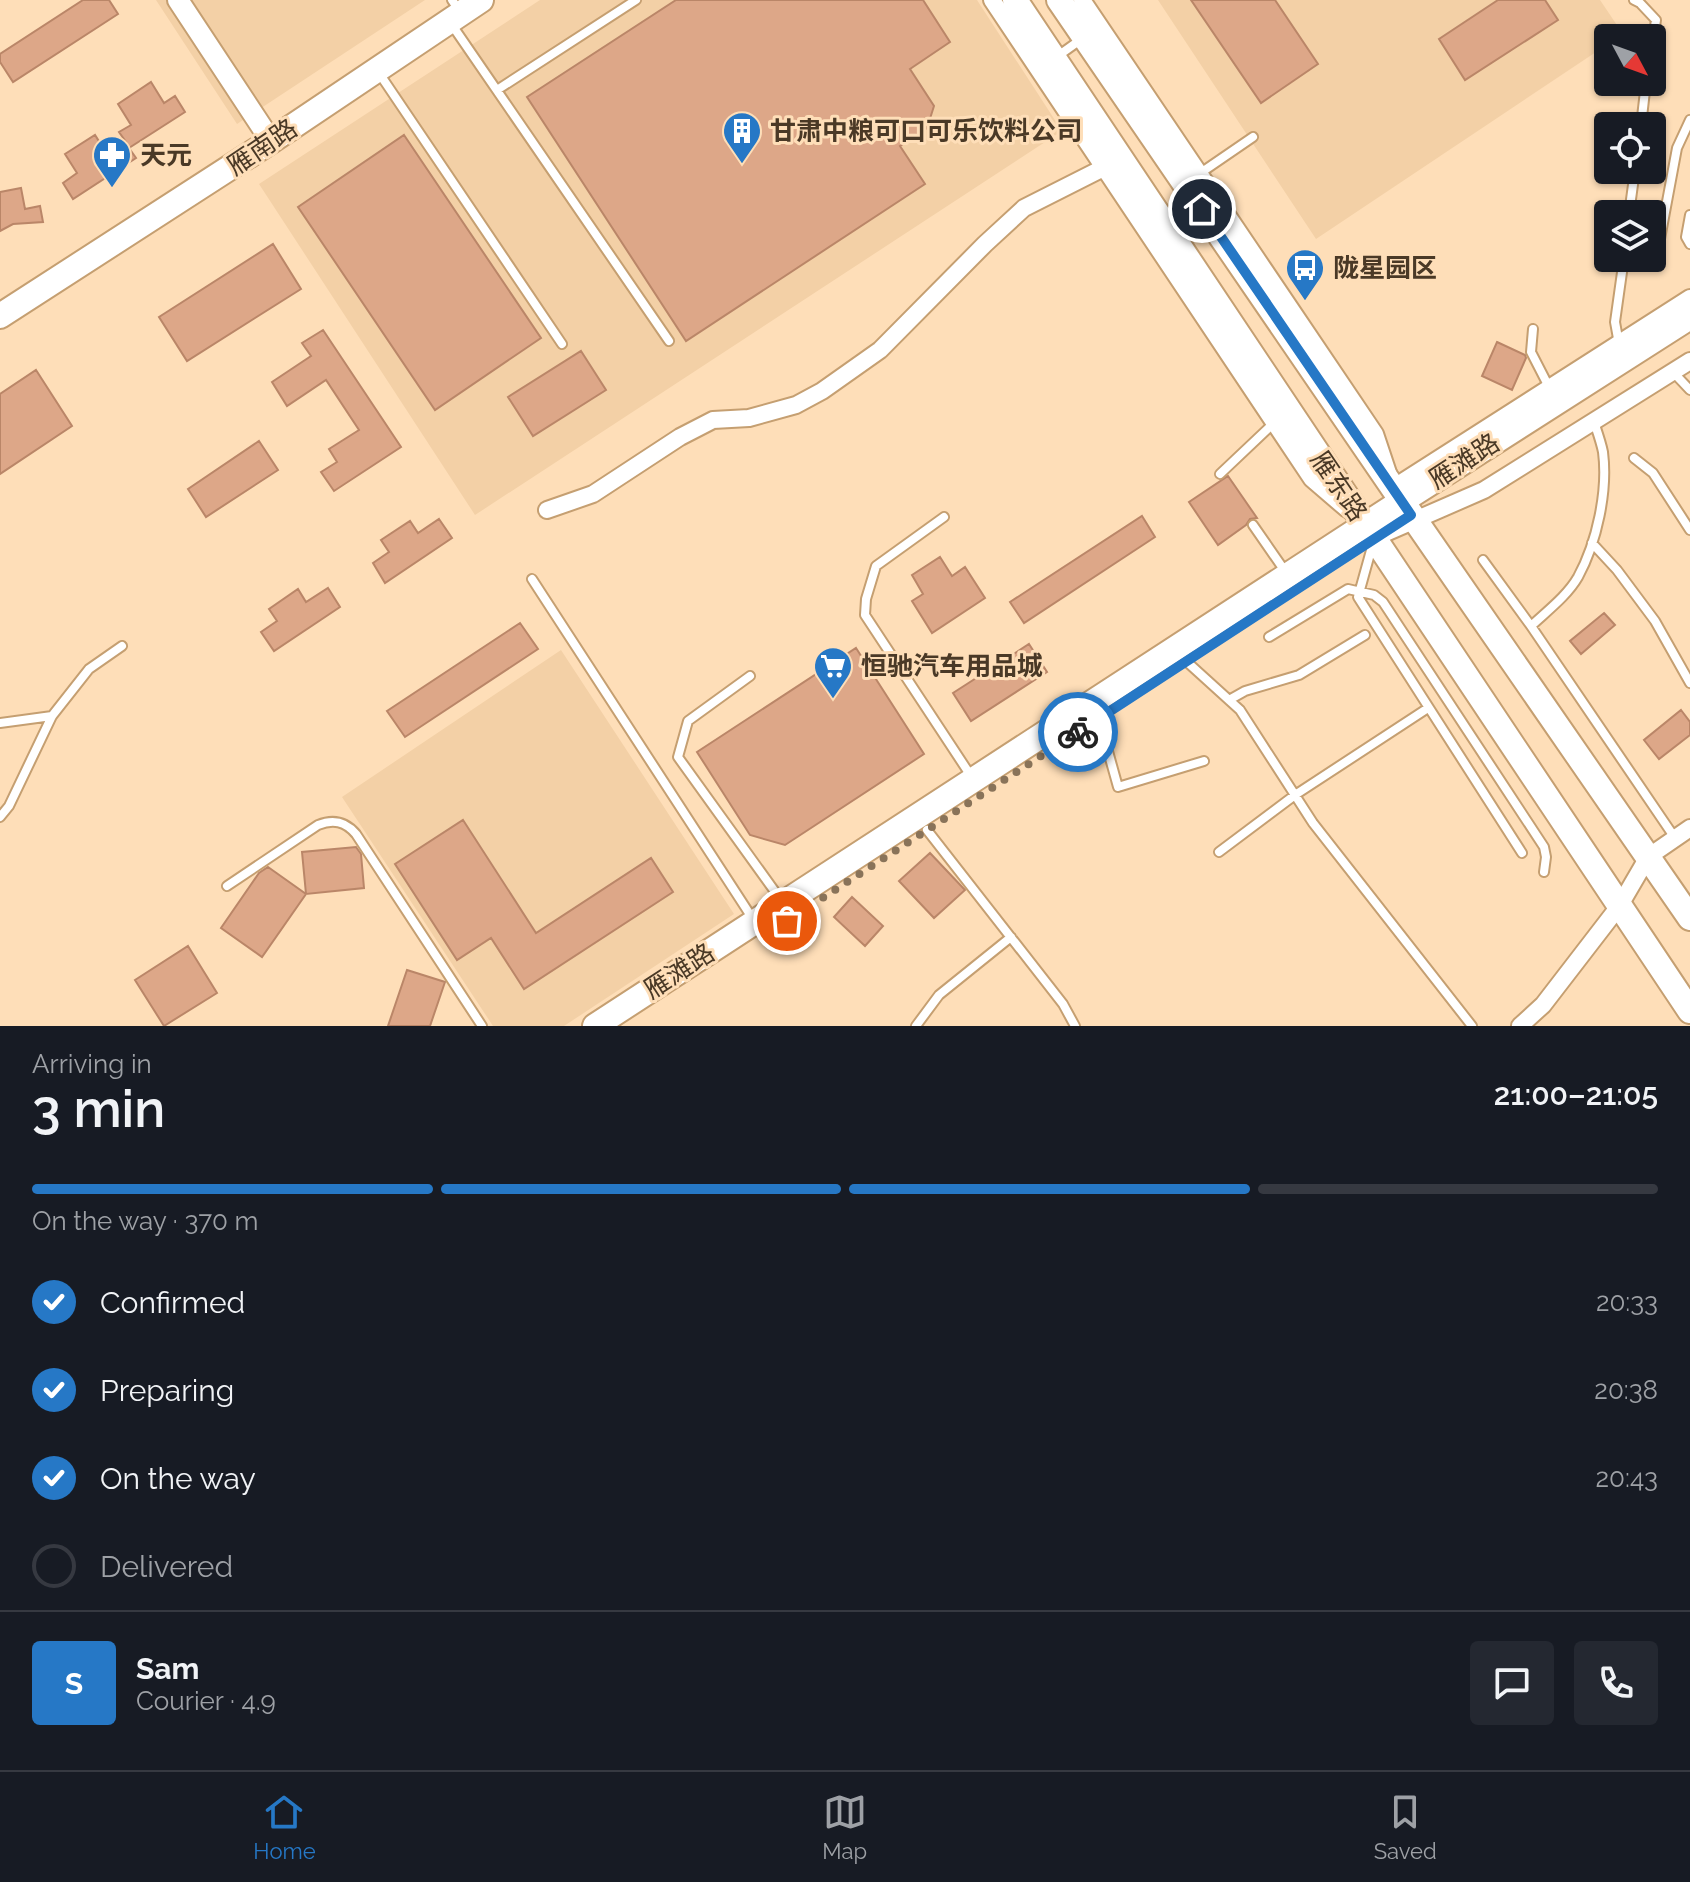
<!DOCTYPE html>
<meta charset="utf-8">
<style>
body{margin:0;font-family:Raleway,"Noto Sans SC",sans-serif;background:#242831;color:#f1f3f6;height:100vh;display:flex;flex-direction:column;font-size:30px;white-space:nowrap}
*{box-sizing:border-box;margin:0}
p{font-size:26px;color:#9ea1a6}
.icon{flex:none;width:44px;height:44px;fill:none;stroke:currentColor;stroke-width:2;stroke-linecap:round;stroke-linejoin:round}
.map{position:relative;height:1026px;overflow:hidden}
.sheet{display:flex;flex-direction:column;background:#171b24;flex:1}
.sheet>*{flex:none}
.needle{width:52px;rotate:131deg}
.tools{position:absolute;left:1594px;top:24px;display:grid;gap:16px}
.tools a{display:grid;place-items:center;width:72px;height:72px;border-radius:8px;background:#171b24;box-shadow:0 2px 6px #0004;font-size:40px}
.pin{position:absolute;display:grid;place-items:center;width:68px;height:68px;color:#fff;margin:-34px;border:4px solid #fff;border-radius:50%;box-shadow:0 2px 8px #0007}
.courier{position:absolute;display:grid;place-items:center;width:80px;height:80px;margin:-40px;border:6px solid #2678c6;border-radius:50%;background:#fff;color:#222;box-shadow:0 2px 10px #0007}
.overview em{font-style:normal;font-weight:600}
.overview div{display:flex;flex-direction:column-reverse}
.overview{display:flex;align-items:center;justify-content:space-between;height:136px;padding:0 32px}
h1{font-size:52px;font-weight:600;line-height:60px}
.bar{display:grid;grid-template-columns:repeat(4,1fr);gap:12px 8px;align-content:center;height:96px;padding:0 32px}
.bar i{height:10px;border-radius:6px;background:#363941}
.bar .selected{background:#2678c6}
.bar p{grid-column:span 4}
.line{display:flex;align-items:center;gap:20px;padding:0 32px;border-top:2px solid #363941}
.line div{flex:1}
.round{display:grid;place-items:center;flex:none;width:84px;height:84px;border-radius:8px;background:#242831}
ol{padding:0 32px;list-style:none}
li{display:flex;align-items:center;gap:24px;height:88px}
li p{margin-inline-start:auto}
li .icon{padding:8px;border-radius:50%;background:#2678c6;color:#fff;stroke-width:4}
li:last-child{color:#9ea1a6}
li i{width:44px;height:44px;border:4px solid #363941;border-radius:50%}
.tabs{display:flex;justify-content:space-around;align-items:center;height:112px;border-top:2px solid #363941;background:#171b24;font-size:22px;color:#9ea1a6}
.tabs a{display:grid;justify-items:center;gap:4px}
.tabs .selected{color:#2678c6}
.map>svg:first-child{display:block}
.built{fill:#f3d0a6}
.building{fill:#dda788;stroke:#ba8668;stroke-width:2}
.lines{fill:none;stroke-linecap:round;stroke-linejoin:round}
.service-casing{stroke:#c59f71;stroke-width:12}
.minor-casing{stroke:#c59f71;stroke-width:20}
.tertiary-casing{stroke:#c59f71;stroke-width:24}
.secondary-casing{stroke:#c59f71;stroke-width:28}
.service{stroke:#fff;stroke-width:8}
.minor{stroke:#fff;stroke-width:16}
.tertiary{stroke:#fff;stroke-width:20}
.secondary{stroke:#fff;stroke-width:24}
.done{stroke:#897359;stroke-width:8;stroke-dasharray:0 14.4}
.route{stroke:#2678c6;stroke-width:10}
.labels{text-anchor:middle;stroke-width:6;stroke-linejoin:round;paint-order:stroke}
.poi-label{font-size:26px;font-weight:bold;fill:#4a3926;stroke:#fedeb8;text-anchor:start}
.street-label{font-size:26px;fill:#4a3926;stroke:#fedeb8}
</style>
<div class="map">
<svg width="1690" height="1026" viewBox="0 0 1690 1026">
<rect width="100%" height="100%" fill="#fedeb8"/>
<!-- built -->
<path class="built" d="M 156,0 L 425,0 L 237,124 Z
M 540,0 L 977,0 L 1062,131 L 475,515 L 259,184 Z
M 1158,0 L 1600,0 L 1623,34 L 1617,38 L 1608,38 L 1608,44 L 1316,239 Z
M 561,650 L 734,914 L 564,1026 L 493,1026 L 342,797 Z"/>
<!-- building -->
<path class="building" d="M 83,0 L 109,0 L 118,14 L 13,82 L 0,62 L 0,54 Z
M 676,0 L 923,0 L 950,42 L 910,69 L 934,106 L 927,128 L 900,146 L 925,184 L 686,341 L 527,97 Z
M 1191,0 L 1275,0 L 1318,64 L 1261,103 Z
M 1498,0 L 1545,0 L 1558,20 L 1465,80 L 1439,39 Z
M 151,82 L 164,103 L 175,96 L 185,112 L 129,148 L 136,158 L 73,199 L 63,183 L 77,173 L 65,154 L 95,135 L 107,154 L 126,142 L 119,132 L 131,125 L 118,104 Z
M 404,135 L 541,338 L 435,410 L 298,207 Z
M 21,188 L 25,209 L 40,206 L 43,222 L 13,224 L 0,231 L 0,192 Z
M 273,244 L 301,289 L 187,361 L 159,317 Z
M 323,330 L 401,447 L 334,491 L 321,472 L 337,462 L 329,449 L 359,430 L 326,380 L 287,406 L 272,382 L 311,356 L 302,343 Z
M 1497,342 L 1525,355 L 1526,358 L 1512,390 L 1482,376 Z
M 581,351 L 606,390 L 533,436 L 508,397 Z
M 36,370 L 72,426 L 0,474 L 0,394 Z
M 259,441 L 278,470 L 206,517 L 188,489 Z
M 1228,476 L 1257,518 L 1250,519 L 1246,525 L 1218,545 L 1189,502 Z
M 1142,516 L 1155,537 L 1024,623 L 1010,602 Z
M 439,519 L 452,538 L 385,583 L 373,563 L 389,552 L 381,540 L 410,521 L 418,533 Z
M 940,557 L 952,576 L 965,567 L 985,598 L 932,633 L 912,601 L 923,594 L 912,575 Z
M 328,588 L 340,607 L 274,651 L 261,632 L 277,621 L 269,609 L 298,589 L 306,602 Z
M 1604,613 L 1615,625 L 1581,654 L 1570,641 Z
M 520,623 L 538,649 L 405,737 L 387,711 Z
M 1029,644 L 1047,672 L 971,721 L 953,693 Z
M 856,648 L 924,754 L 785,845 L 750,835 L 697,752 Z
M 1681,710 L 1690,722 L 1690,735 L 1659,759 L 1644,740 Z
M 463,820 L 536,933 L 651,858 L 673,892 L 524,989 L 491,938 L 457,960 L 395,864 Z
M 356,847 L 361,854 L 364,888 L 306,894 L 302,852 Z
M 930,853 L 965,890 L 934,918 L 899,881 Z
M 268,867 L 306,894 L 262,957 L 221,928 L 259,873 Z
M 852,897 L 883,926 L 865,946 L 834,917 Z
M 188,946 L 217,993 L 164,1026 L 135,980 Z
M 407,970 L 445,982 L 430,1026 L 388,1026 Z"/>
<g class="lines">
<defs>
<path id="service" d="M 452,0 L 461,13
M 1634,0 L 1640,3 L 1656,20 L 1652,45
M 452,25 L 669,341
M 1055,58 L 1083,38
M 379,73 L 562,344
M 497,90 L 636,0
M 1641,126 L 1646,82
M 1199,174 L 1253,137
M 1629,214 L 1635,170
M 1690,215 L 1686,237 L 1690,244
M 1660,239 L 1677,148 L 1690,120
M 1533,329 L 1531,352 L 1549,387
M 1619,344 L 1615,322 L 1624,258
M 1673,372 L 1690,390
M 1634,458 L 1653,473 L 1690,530
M 1220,474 L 1276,421
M 944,517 L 876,566 L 866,599 L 865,615 L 971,776
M 1253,525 L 1287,574
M 1373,543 L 1358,597 L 1522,853
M 1592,543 L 1617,570 L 1655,621 L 1690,683
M 1483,560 L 1531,626 L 1675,838
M 532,579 L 764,936
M 1531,626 C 1547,611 1567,596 1578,577 C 1597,542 1608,491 1603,452 C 1601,442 1597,431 1594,422
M 1269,637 L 1348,589 L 1374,595 L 1383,602 L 1544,847 L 1546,857 L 1544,872
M 1186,661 L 1240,710 L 1313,823 L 1472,1026
M 750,676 L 688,721 L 678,757 L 781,900
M 1229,700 L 1245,691 L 1299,675 L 1365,635
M 1093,721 L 1106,744 L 1118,787 L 1204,761
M 0,723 L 52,716
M 0,817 L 9,806 L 52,716 L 89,669 L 122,646
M 927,830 L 1063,1004 L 1075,1026
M 1219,852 L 1295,795 L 1428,708
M 227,886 L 318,825 C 333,819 345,821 356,834 L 482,1026
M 916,1026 L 939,995 L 1011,937"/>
<path id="minor" d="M 992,0 L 1312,479 L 1347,509
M 1082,0 L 1375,434 L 1393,488 L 1690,298
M 547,510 L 593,494 L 680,437 L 713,420 L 749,418 L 796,405 L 822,391 L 880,350 L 985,244 L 1024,208 L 1121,159
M 1374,538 L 1484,490 L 1690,361
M 1520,1026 L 1543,1005 L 1620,905 L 1648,857 L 1690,828"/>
<path id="tertiary" d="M 178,0 L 271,141"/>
<path id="secondary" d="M 1015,0 L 1690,1011
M 1059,0 L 1415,520 L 1690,918
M 0,316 L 271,141 L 481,0
M 595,1026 L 1402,501 L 1690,317"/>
</defs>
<!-- service casing -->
<use href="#service" class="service-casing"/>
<!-- minor casing -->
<use href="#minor" class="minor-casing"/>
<!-- tertiary casing -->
<use href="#tertiary" class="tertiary-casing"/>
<!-- secondary casing -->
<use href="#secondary" class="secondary-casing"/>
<!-- service -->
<use href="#service" class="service"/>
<!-- minor -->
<use href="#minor" class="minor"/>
<!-- tertiary -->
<use href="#tertiary" class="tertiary"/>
<!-- secondary -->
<use href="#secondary" class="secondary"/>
</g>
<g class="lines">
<!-- done -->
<path class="done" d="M 787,921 L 1078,732"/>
<!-- route -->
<path class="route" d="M 1078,732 L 1411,515 L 1202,209"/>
</g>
<!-- icons -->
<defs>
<symbol id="building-pin" viewBox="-11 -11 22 30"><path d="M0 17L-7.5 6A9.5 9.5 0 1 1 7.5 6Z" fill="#2678c6" stroke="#fedeb8"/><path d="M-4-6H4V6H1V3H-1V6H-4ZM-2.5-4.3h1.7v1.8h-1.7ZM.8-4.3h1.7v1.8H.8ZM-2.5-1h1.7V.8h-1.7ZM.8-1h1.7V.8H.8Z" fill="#fff"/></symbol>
<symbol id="pharmacy-pin" viewBox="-11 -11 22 30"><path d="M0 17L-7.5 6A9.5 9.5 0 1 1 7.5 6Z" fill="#2678c6" stroke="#fedeb8"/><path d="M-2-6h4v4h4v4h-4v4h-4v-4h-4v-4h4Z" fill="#fff"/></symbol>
<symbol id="bus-pin" viewBox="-11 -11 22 30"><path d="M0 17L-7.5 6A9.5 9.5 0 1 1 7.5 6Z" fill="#2678c6" stroke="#fedeb8"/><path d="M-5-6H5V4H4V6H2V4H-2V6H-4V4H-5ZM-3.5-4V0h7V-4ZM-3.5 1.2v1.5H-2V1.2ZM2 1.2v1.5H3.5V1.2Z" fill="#fff"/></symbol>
<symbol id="supermarket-pin" viewBox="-11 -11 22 30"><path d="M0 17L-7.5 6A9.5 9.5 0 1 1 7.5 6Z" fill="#2678c6" stroke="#fedeb8"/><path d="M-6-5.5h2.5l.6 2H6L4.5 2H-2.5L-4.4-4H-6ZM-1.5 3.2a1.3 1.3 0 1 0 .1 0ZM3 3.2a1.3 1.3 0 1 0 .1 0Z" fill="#fff"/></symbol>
</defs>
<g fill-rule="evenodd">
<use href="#building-pin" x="720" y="109" width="44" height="60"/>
<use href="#pharmacy-pin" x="90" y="133" width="44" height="60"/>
<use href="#bus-pin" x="1283" y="246" width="44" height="60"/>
<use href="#supermarket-pin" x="811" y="644" width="44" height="60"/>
</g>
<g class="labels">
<!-- poi labels -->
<g class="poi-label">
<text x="770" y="140">甘肃中粮可口可乐饮料公司</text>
<text x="140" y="164">天元</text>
<text x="1333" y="277">陇星园区</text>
<text x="861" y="675">恒驰汽车用品城</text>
</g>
<!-- street labels -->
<g class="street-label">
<text transform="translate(262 147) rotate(-34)" y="9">雁南路</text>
<text transform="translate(1464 461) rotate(-33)" y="9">雁滩路</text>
<text transform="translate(1339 486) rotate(56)" y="9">雁东路</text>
<text transform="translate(679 971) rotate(-33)" y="9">雁滩路</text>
</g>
</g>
</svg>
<div class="tools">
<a><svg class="needle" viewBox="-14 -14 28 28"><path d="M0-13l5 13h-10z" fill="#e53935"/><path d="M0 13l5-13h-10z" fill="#9ea1a6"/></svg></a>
<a><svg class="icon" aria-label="locate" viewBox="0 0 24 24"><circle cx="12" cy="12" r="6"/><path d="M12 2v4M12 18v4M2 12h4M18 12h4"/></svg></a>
<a><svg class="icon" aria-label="layers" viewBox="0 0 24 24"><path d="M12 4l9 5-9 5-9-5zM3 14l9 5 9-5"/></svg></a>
</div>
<div class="pin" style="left:787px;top:921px;background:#ea580c"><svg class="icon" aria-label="bag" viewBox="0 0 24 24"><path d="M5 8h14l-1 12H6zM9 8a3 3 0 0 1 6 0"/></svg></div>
<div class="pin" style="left:1202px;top:209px;background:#1f2937"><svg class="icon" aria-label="home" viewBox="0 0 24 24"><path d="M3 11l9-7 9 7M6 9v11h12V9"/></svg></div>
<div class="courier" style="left:1078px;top:732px"><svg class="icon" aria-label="bike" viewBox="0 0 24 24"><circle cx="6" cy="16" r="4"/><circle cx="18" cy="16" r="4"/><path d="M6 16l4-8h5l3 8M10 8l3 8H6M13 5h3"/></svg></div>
</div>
<section class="sheet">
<div class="overview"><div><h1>3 min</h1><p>Arriving in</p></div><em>21:00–21:05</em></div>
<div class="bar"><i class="selected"></i><i class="selected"></i><i class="selected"></i><i></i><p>On the way · 370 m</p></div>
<ol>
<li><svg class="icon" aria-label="check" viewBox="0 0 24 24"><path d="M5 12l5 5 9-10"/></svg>Confirmed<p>20:33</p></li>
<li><svg class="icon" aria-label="check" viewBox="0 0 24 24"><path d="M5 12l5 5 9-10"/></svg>Preparing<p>20:38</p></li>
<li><svg class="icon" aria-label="check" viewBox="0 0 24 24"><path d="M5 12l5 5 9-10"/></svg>On the way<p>20:43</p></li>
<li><i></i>Delivered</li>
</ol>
<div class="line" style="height:144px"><b class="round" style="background:#2678c6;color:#fff">S</b><div><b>Sam</b><p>Courier · 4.9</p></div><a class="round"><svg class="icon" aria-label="chat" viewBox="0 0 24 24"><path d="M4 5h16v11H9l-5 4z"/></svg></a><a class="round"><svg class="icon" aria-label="phone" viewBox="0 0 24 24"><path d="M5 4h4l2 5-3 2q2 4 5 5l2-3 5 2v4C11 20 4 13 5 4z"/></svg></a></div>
</section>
<nav class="tabs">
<a class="selected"><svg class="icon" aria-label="home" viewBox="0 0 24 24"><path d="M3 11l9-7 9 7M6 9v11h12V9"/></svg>Home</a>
<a><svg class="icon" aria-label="map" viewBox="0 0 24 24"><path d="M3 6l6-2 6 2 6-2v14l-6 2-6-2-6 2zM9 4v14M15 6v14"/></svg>Map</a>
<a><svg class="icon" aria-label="saved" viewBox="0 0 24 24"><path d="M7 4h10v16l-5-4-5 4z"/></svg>Saved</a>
</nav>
